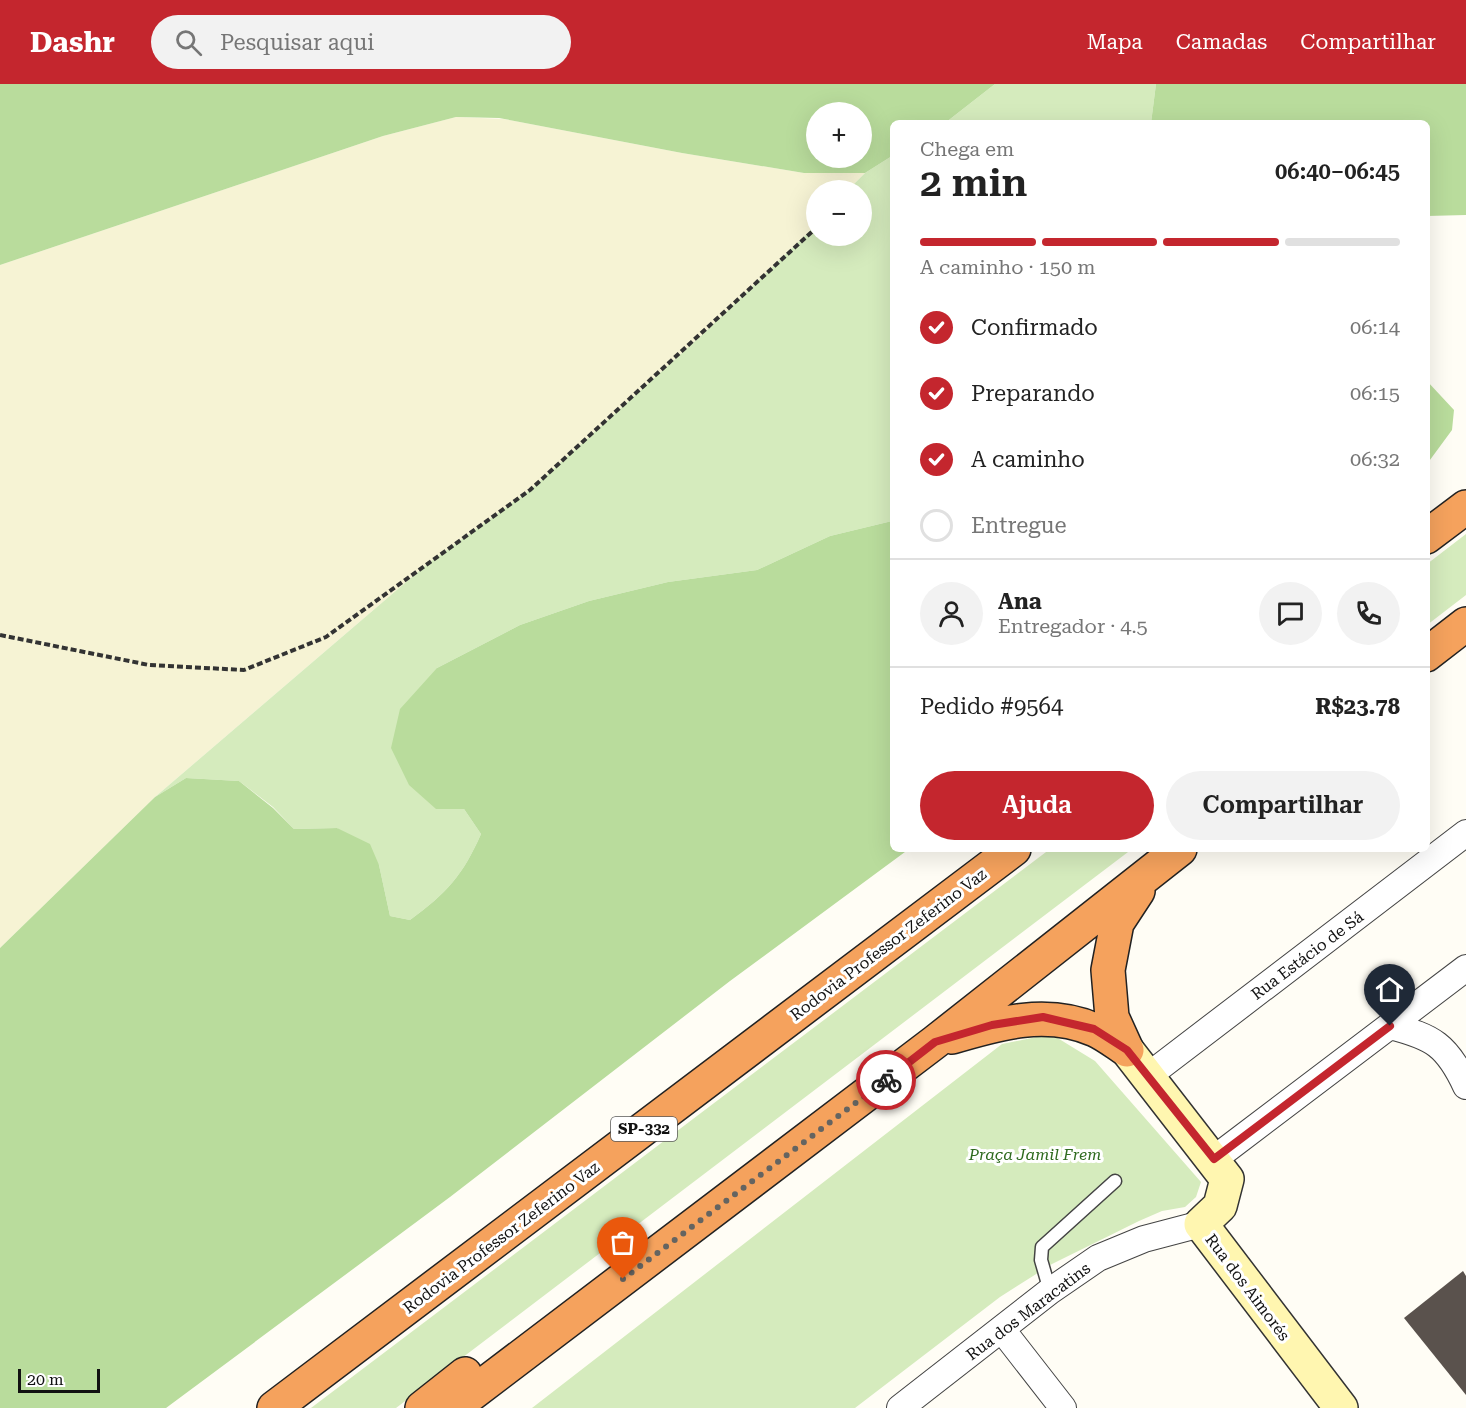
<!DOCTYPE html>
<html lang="pt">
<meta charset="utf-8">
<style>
body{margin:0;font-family:"Roboto Serif",serif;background:#f2f2f2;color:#222;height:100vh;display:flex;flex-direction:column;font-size:22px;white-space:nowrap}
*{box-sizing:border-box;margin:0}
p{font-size:20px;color:#767676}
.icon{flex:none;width:33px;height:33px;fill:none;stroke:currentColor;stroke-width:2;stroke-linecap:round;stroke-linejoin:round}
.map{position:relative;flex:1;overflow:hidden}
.details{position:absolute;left:890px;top:36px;width:540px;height:732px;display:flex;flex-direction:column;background:#fff;border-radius:9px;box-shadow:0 6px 24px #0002}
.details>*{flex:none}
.tools{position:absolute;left:806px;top:18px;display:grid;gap:12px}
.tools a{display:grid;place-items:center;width:66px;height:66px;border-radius:50%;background:#fff;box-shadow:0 6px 24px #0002;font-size:30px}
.scale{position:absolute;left:18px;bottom:15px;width:82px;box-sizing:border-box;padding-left:6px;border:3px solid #111;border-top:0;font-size:16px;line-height:21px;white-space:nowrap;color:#111;-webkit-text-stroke:4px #fff;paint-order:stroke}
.pin{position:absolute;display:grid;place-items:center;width:51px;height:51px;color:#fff;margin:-62px -26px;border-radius:50% 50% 50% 0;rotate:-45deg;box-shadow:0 0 6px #0007}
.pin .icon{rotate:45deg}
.courier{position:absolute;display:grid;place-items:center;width:60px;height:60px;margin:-30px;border:4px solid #c4262e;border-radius:50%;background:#fff;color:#222;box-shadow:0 2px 8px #0007}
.overview em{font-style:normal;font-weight:600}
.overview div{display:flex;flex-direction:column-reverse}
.overview{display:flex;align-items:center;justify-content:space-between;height:102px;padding:0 30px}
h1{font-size:39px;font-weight:600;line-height:45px}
.bar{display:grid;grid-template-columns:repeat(4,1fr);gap:9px 6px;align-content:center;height:72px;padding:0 30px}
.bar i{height:8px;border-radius:4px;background:#e0e0e0}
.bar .on{background:#c4262e}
.bar p{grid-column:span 4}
.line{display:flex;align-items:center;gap:15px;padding:0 30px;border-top:2px solid #e0e0e0}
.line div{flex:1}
.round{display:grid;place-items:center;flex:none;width:63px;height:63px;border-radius:32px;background:#f2f2f2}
ol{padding:0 30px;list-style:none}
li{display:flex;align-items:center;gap:18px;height:66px}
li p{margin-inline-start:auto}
li .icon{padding:6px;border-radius:50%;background:#c4262e;color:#fff;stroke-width:4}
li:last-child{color:#767676}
li i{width:33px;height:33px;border:3px solid #e0e0e0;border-radius:50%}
.button{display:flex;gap:12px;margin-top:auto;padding:12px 30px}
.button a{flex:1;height:69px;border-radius:36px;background:#c4262e;color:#fff;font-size:24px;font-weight:600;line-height:69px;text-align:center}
.button a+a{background:#f2f2f2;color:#222}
header{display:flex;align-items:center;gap:36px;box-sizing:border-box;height:84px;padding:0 30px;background:#c4262e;color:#fff}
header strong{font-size:28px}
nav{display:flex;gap:33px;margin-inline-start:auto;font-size:21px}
.search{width:420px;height:54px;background:#f2f2f2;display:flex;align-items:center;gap:15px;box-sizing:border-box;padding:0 21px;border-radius:33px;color:#767676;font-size:22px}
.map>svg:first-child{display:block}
.farmland{fill:#f6f3d4}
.green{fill:#d5ebbd}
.forest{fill:#b9dc9c;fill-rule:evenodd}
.building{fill:#5a524d}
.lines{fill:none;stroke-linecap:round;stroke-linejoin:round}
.lane-casing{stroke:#444;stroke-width:15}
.street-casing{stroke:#444;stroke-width:28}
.secondary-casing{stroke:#333;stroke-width:36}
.highway-casing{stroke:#222;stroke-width:36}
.path{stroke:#333;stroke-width:4;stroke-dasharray:6 3;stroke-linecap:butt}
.lane{stroke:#fff;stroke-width:12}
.street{stroke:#fff;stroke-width:26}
.secondary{stroke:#fff6b0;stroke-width:33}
.highway{stroke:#f5a25d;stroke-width:33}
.done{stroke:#646461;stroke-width:6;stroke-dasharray:0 10.8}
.route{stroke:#c4262e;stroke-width:8}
.labels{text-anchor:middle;stroke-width:6;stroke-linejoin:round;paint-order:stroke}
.shield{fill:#fff;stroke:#585858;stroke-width:1.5}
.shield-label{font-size:15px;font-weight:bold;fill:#111}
.street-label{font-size:16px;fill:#111;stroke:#fff}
.park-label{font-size:16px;font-style:italic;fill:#2f6b1f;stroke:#fff}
</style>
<header>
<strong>Dashr</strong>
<div class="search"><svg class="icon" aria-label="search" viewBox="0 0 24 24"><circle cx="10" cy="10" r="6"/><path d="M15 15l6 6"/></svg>Pesquisar aqui</div>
<nav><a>Mapa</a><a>Camadas</a><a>Compartilhar</a></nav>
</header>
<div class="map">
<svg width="1466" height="1324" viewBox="0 0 1466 1324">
<rect width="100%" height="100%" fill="#fffdf5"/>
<!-- farmland -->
<path class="farmland" d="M 456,33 L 504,35 L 682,69 L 804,89 L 865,89 L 848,106 L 816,106 L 816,141 L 702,251 L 530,406 L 426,481 L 155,713 L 0,864 L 0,181 L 383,52 Z"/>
<!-- green -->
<path class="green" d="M 995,0 L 1156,0 L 1151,39 L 945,39 Z
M 892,72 L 892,437 L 830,452 L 757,486 L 668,498 L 589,517 L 520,541 L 437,584 L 436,725 L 464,725 L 481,750 C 463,791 447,809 410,836 L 390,832 L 379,781 L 337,744 L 294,745 L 273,723 L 239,697 L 186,694 L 155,713 L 426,481 L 530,406 L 702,251 L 816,141 L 816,152 L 861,152 L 861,106 L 848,106 L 865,89 Z
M 1466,450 L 1466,511 L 1427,541 L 1427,480 Z
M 1050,765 L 1132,765 L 396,1324 L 311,1324 Z
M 1051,950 L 1095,977 L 1201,1098 L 1196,1113 L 1185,1123 L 1162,1127 L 1139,1137 L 1052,1180 L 1000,1213 L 855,1324 L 532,1324 L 1002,960 Z"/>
<!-- forest -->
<path class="forest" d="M 0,0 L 995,0 L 945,39 L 892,39 L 892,72 L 865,89 L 804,89 L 682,69 L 499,34 L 456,33 L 383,52 L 0,181 ZM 861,28 L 861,74 L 816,74 L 816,28 Z
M 1156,0 L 1466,0 L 1466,131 L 1427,132 L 1426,39 L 1151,39 Z
M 1427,297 L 1454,326 L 1452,346 L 1427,380 Z
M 892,437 L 892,765 L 909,765 L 730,897 L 450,1113 L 166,1324 L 0,1324 L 0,864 L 155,713 L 186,694 L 239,697 L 273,724 L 294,745 L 337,744 L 370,760 L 379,781 L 390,832 L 410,836 C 447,809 463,791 481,750 L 464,725 L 436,725 L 409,701 L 391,664 L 400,625 L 437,584 L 520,541 L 589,517 L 668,498 L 757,486 L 830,452 Z"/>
<!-- building -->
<path class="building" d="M 1463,1187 L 1466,1192 L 1466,1311 L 1404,1234 Z"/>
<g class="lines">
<defs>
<path id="lane" d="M 1050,1207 L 1041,1176 L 1042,1163 L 1115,1097"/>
<path id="street" d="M 1390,942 C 1433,953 1447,961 1466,1002
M 1148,992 L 1466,749
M 1214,1075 L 1466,884
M 1003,1247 L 1063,1324
M 900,1324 L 1050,1207 L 1098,1174 L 1144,1155 L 1201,1140"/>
<path id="secondary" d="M 1127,966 L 1227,1095 L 1220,1122 L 1201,1140 L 1341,1324"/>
<path id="highway" d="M 1426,453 L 1466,423
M 1426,571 L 1466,540
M 952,953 C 999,939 1047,925 1095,946 C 1106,951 1116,959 1127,966
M 1127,966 L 1112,933 L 1108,886 L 1117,839 L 1138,807
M 274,1324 L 1014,765
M 422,1324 L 465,1290
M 453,1324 L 935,958 L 1180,765"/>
</defs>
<!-- lane casing -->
<use href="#lane" class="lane-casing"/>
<!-- street casing -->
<use href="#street" class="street-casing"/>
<!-- secondary casing -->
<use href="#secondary" class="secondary-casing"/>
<!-- highway casing -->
<use href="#highway" class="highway-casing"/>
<!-- path -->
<path class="path" d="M 0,551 L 149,581 L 244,586 L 326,553 L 530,406 L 816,144"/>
<!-- lane -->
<use href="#lane" class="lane"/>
<!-- street -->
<use href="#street" class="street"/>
<!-- secondary -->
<use href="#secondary" class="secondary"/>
<!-- highway -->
<use href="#highway" class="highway"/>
</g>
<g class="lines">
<!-- done -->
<path class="done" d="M 623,1195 L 886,996"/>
<!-- route -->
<path class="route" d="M 886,996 L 935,958 L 992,941 L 1043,933 L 1094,945 L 1127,966 L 1214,1075 L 1390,942"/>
</g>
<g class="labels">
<!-- shield labels -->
<rect class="shield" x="611" y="1033" width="66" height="24" rx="4.5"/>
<g class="shield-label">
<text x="644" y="1050">SP-332</text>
</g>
<!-- street labels -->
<g class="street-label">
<text transform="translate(888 860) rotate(-37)" y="6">Rodovia Professor Zeferino Vaz</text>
<text transform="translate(1307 871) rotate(-37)" y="6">Rua Estácio de Sá</text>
<text transform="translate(501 1153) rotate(-37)" y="6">Rodovia Professor Zeferino Vaz</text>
<text transform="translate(1248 1203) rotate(53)" y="6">Rua dos Aimorés</text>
<text transform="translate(1028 1227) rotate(-37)" y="6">Rua dos Maracatins</text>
</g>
<!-- park labels -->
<g class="park-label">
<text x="1035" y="1076">Praça Jamil Frem</text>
</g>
</g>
</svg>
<div class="tools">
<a>+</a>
<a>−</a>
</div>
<div class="scale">20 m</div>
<div class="pin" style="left:623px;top:1195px;background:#ea580c"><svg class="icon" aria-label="bag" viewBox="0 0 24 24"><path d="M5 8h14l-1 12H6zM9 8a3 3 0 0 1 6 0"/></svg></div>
<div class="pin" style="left:1390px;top:942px;background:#1f2937"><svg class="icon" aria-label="home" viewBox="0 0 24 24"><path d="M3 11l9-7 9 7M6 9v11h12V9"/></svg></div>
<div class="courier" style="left:886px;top:996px"><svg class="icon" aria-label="bike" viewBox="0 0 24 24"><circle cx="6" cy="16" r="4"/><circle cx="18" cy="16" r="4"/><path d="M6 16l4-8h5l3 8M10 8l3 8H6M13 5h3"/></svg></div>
<section class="details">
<div class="overview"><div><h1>2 min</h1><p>Chega em</p></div><em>06:40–06:45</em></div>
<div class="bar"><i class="on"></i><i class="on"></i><i class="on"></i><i></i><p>A caminho · 150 m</p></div>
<ol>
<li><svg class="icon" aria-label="check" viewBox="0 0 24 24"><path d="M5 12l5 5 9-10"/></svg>Confirmado<p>06:14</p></li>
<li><svg class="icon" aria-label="check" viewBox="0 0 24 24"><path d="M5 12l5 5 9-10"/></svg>Preparando<p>06:15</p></li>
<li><svg class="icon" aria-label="check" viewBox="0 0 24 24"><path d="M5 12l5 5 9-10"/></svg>A caminho<p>06:32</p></li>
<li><i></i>Entregue</li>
</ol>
<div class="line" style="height:108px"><a class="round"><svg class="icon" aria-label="person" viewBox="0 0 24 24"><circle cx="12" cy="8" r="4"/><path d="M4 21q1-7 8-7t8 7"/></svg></a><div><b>Ana</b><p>Entregador · 4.5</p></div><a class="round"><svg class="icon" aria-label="chat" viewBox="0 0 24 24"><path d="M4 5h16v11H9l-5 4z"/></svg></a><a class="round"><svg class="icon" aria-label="phone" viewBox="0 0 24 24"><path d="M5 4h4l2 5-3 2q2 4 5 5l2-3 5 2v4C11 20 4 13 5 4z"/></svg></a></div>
<div class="line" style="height:78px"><div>Pedido #9564</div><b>R$23.78</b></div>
<div class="button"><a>Ajuda</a><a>Compartilhar</a></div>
</section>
</div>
